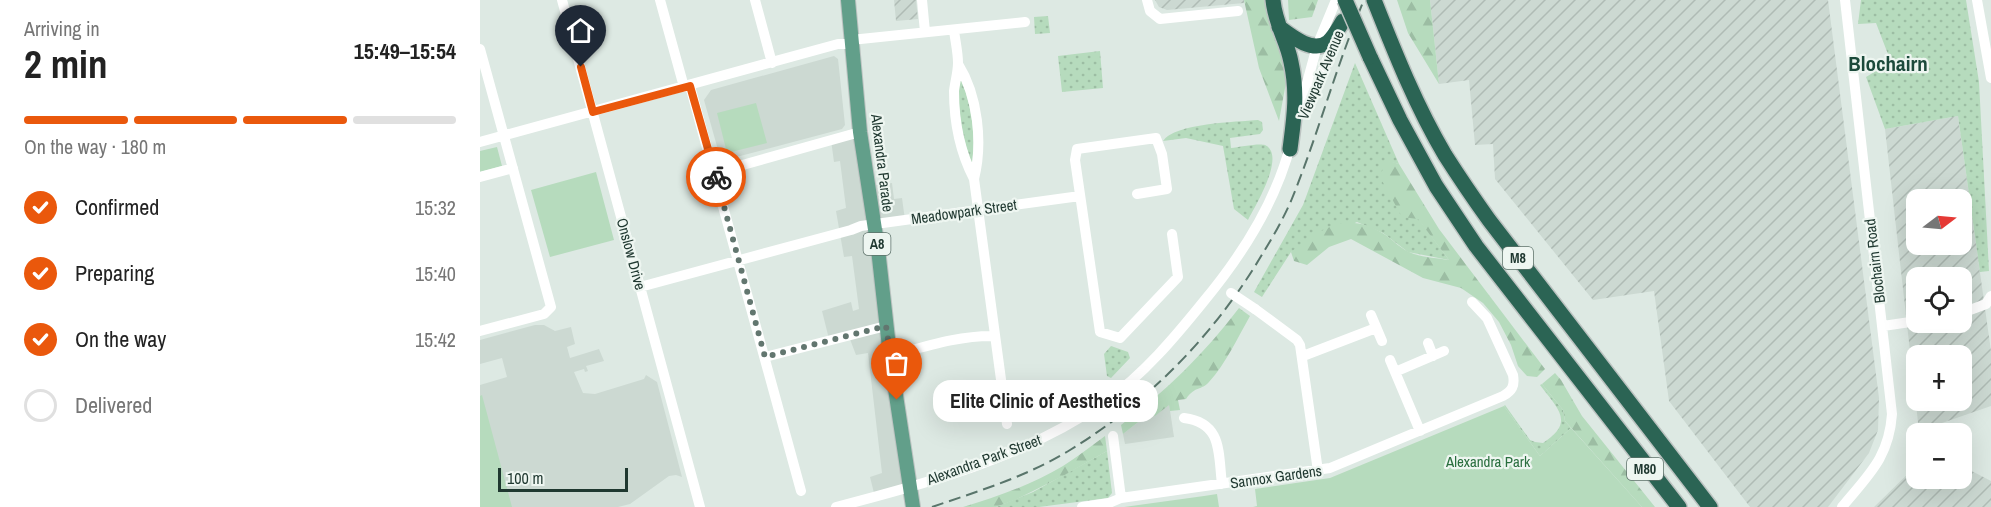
<!DOCTYPE html>
<meta charset="utf-8">
<style>
body{margin:0;font-family:"Archivo Narrow",sans-serif;background:#f2f2f2;color:#222;height:100vh;display:flex;flex-direction:column;font-size:22px;white-space:nowrap}
*{box-sizing:border-box;margin:0}
p{font-size:20px;color:#767676}
.icon{flex:none;width:33px;height:33px;fill:none;stroke:currentColor;stroke-width:2;stroke-linecap:round;stroke-linejoin:round}
.map{position:relative;flex:1;overflow:hidden}
.side{display:flex;flex-direction:column;background:#fff;width:480px}
.side>*{flex:none}
.needle{width:39px;rotate:74deg}
.buttons{position:absolute;left:1426px;top:189px;display:grid;gap:12px}
.buttons a{display:grid;place-items:center;width:66px;height:66px;border-radius:12px;background:#fff;box-shadow:0 6px 24px #0002;font-size:30px}
.scale{position:absolute;left:18px;bottom:15px;width:130px;box-sizing:border-box;padding-left:6px;border:3px solid #1f3830;border-top:0;font-size:16px;line-height:21px;white-space:nowrap;color:#1f3830;-webkit-text-stroke:4px #eef6f1;paint-order:stroke}
.pin{position:absolute;display:grid;place-items:center;width:51px;height:51px;color:#fff;margin:-62px -26px;border-radius:50% 50% 50% 0;rotate:-45deg;box-shadow:0 0 6px #0007}
.pin .icon{rotate:45deg}
.courier{position:absolute;display:grid;place-items:center;width:60px;height:60px;margin:-30px;border:4px solid #ea580c;border-radius:50%;background:#fff;color:#222;box-shadow:0 2px 8px #0007}
.bubble{position:absolute;height:42px;border-radius:18px;background:#fff;box-shadow:0 6px 24px #0002;font-size:20px;font-weight:800;line-height:42px;text-align:center}
.headline em{font-style:normal;font-weight:800}
.headline div{display:flex;flex-direction:column-reverse}
.headline{display:flex;align-items:center;justify-content:space-between;height:102px;padding:0 24px}
h1{font-size:39px;font-weight:800;line-height:45px}
.bar{display:grid;grid-template-columns:repeat(4,1fr);gap:9px 6px;align-content:center;height:72px;padding:0 24px}
.bar i{height:8px;border-radius:4px;background:#e0e0e0}
.bar .on{background:#ea580c}
.bar p{grid-column:span 4}
ol{padding:0 24px;list-style:none}
li{display:flex;align-items:center;gap:18px;height:66px}
li p{margin-inline-start:auto}
li .icon{padding:6px;border-radius:50%;background:#ea580c;color:#fff;stroke-width:4}
li:last-child{color:#767676}
li i{width:33px;height:33px;border:3px solid #e0e0e0;border-radius:50%}
main{display:flex;flex:1;min-height:0}
.map>svg:first-child{display:block}
.built{fill:#ccd9d2}
.industrial{fill:url(#industrial-furrows);fill-rule:evenodd}
.grass{fill:url(#grass-dots)}
.forest{fill:url(#forest-firs)}
.green{fill:#b6dbbd}
.lines{fill:none;stroke-linecap:round;stroke-linejoin:round}
.major-casing{stroke:#bcc3c1;stroke-width:16}
.highway-casing{stroke:#bcc3c1;stroke-width:18}
.minor{stroke:#fff;stroke-width:10}
.major{stroke:#629f8a;stroke-width:14}
.highway{stroke:#2b6454;stroke-width:15}
.rail{stroke:#59756b;stroke-width:2;stroke-dasharray:12 6;stroke-linecap:butt}
.highway-bridge-casing{stroke:#bcc3c1;stroke-width:18;stroke-linecap:butt}
.minor-bridge{stroke:#fff;stroke-width:10}
.highway-bridge{stroke:#2b6454;stroke-width:15}
.done{stroke:#62766f;stroke-width:6;stroke-dasharray:0 10.8}
.route{stroke:#ea580c;stroke-width:8}
.labels{text-anchor:middle;stroke-width:4.5;stroke-linejoin:round;paint-order:stroke}
.shield{fill:#eef6f1;stroke:#5d716a;stroke-width:1.5}
.shield-label{font-size:14px;font-weight:bold;fill:#1f3830}
.street-label{font-size:15px;fill:#1f3830;stroke:#eef6f1}
.park-label{font-size:15px;fill:#2a6f3f;stroke:#eef6f1}
.district-label{font-size:21px;font-weight:bold;fill:#1c4a3b;stroke:#eef6f1}
</style>
<main>
<section class="side">
<div class="headline"><div><h1>2 min</h1><p>Arriving in</p></div><em>15:49–15:54</em></div>
<div class="bar"><i class="on"></i><i class="on"></i><i class="on"></i><i></i><p>On the way · 180 m</p></div>
<ol>
<li><svg class="icon" aria-label="check" viewBox="0 0 24 24"><path d="M5 12l5 5 9-10"/></svg>Confirmed<p>15:32</p></li>
<li><svg class="icon" aria-label="check" viewBox="0 0 24 24"><path d="M5 12l5 5 9-10"/></svg>Preparing<p>15:40</p></li>
<li><svg class="icon" aria-label="check" viewBox="0 0 24 24"><path d="M5 12l5 5 9-10"/></svg>On the way<p>15:42</p></li>
<li><i></i>Delivered</li>
</ol>
</section>
<div class="map">
<svg width="1511" height="507" viewBox="0 0 1511 507">
<defs>
<pattern id="industrial-furrows" width="10" height="10" patternUnits="userSpaceOnUse" patternTransform="scale(1.5)"><rect width="10" height="10" fill="#ccd9d2"/><path d="M-1 1l2-2M0 10L10 0M9 11l2-2" fill="none" stroke="#afbbb5"/></pattern>
<pattern id="grass-dots" width="8" height="8" patternUnits="userSpaceOnUse" patternTransform="scale(1.5)"><rect width="8" height="8" fill="#b6dbbd"/><path d="M2 2h.1M6 6h.1" fill="none" stroke="#9cbda3" stroke-width="1.8" stroke-linecap="round"/></pattern>
<pattern id="forest-firs" width="22" height="20" patternUnits="userSpaceOnUse" patternTransform="scale(1.5)"><rect width="22" height="20" fill="#b6dbbd"/><path d="M5 1l3.5 6h-7zM16 11l3.5 6h-7z" fill="#9cbda3"/></pattern>
</defs>
<rect width="100%" height="100%" fill="#dde9e3"/>
<!-- built -->
<path class="built" d="M 354,56 L 358,59 L 365,125 L 362,129 L 245,160 L 240,157 L 224,100 L 231,90 Z
M 380,130 L 389,186 L 412,183 L 414,199 L 422,198 L 425,220 L 394,224 L 428,487 L 395,497 L 390,477 L 402,473 L 388,353 L 376,355 L 368,334 L 349,339 L 342,311 L 371,302 L 373,311 L 379,309 L 372,256 L 364,257 L 356,211 L 366,208 L 360,161 L 354,162 L 351,140 Z
M 55,325 L 64,325 L 75,331 L 91,327 L 95,344 L 87,347 L 90,358 L 119,349 L 124,361 L 106,366 L 108,371 L 105,372 L 104,369 L 94,372 L 103,393 L 115,394 L 164,379 L 166,375 L 177,382 L 202,477 L 196,475 L 189,476 L 150,504 L 138,507 L 0,507 L 0,385 L 27,377 L 22,358 L 0,364 L 0,340 Z
M 689,404 L 694,437 L 645,444 L 643,434 L 671,412 Z"/>
<!-- industrial -->
<path class="industrial" d="M 414,0 L 436,0 L 438,19 L 416,21 Z
M 675,0 L 764,0 L 764,3 L 687,10 L 679,7 Z
M 950,0 L 1348,0 L 1399,398 L 1398,430 L 1389,453 L 1348,507 L 1270,507 L 1189,401 L 1174,291 L 1113,300 L 1015,179 L 1013,144 L 995,145 L 989,80 L 959,84 Z
M 1478,116 L 1511,351 L 1511,406 L 1439,431 L 1405,129 ZM 1437,200 L 1482,200 L 1482,244 L 1437,244 ZM 1437,278 L 1482,278 L 1482,322 L 1437,322 ZM 1437,356 L 1482,356 L 1482,400 L 1437,400 Z
M 1437,465 L 1437,478 L 1482,478 L 1482,466 L 1511,481 L 1511,507 L 1394,507 Z"/>
<!-- grass -->
<path class="grass" d="M 1381,0 L 1486,0 L 1499,82 L 1509,271 L 1500,272 L 1478,116 L 1405,129 L 1386,77 L 1411,62 L 1396,23 L 1378,24 Z
M 568,16 L 570,33 L 555,34 L 554,17 Z
M 620,51 L 623,88 L 582,92 L 578,56 Z
M 875,63 L 919,164 L 906,161 L 938,218 L 969,260 L 928,252 L 903,233 L 877,222 L 811,252 L 782,297 L 774,292 L 823,205 Z
M 480,77 C 492,105 496,135 492,165 C 482,135 476,108 480,77 Z
M 778,120 L 782,122 L 783,130 L 780,134 L 750,138 L 751,148 C 759,147 779,143 785,145 C 807,155 774,208 768,220 L 754,209 L 743,146 L 706,138 L 683,141 C 695,123 756,122 778,120 Z
M 631,346 L 648,352 L 650,358 L 631,378 L 627,376 L 624,354 Z
M 1062,384 L 1083,410 L 1085,421 L 1091,428 L 1060,456 L 1024,406 L 1025,405 L 1050,440 L 1055,442 L 1063,443 C 1096,422 1077,408 1060,385 Z
M 627,451 L 632,493 L 628,498 L 559,507 L 516,507 L 553,492 Z"/>
<!-- forest -->
<path class="forest" d="M 764,0 L 786,0 L 807,77 L 799,121 L 779,68 Z
M 808,0 L 838,0 L 832,17 L 809,20 Z
M 917,0 L 950,0 L 959,84 L 928,33 Z
M 906,160 L 919,164 L 959,229 L 1065,369 L 1057,377 L 1047,376 L 1038,366 L 1031,345 L 1019,322 L 1003,303 L 981,288 L 943,278 L 871,239 L 849,247 L 827,265 L 814,261 L 811,252 C 842,228 867,210 904,234 C 912,239 919,247 927,251 C 938,257 956,258 969,260 L 938,219 L 922,217 L 900,177 Z
M 759,308 L 770,316 C 757,339 746,363 729,382 C 721,391 716,385 706,399 L 698,400 L 700,410 L 690,411 L 689,405 L 675,416 L 671,412 L 643,434 L 641,425 C 686,391 725,353 759,308 Z
M 1075,373 L 1081,380 L 1102,416 L 1175,507 L 1162,507 L 1085,421 L 1083,410 L 1062,384 Z
M 625,436 L 627,451 L 581,477 L 537,499 L 516,507 L 483,507 C 517,497 553,484 583,466 C 597,457 611,446 625,436 Z"/>
<!-- green -->
<path class="green" d="M 276,103 L 287,143 L 247,153 L 237,113 Z
M 17,147 L 22,166 L 0,172 L 0,151 Z
M 116,172 L 134,240 L 70,257 L 51,190 Z
M 2,395 L 32,507 L 0,507 L 0,396 Z
M 1024,406 L 1060,456 L 1091,428 L 1162,507 L 773,507 L 777,506 L 775,489 L 850,478 Z
M 737,494 L 739,507 L 644,507 L 724,496 Z"/>
<g class="lines">
<defs>
<path id="major" d="M 368,0 L 380,132 L 398,249 L 410,356 L 433,507"/>
<path id="highway" d="M 793,0 C 795,24 807,40 811,62 C 818,94 814,118 810,149
M 894,0 C 915,53 936,106 965,155 C 979,177 994,199 1009,220 L 1230,507
M 799,27 C 811,36 833,54 848,42 C 854,37 859,27 863,21
M 890,57 L 920,120 L 956,186 L 996,246 L 1199,507"/>
</defs>
<!-- major casing -->
<use href="#major" class="major-casing"/>
<!-- highway casing -->
<use href="#highway" class="highway-casing"/>
<!-- minor -->
<path class="minor" d="M 82,0 L 220,507
M 180,0 L 204,87
M 275,0 L 292,63
M 442,0 L 445,32
M 667,0 L 670,11 L 680,19 L 758,11
M 1497,0 L 1511,78
M 474,30 C 475,40 478,52 478,63 C 478,72 475,82 474,91 C 474,122 480,152 494,179 L 527,424
M 371,40 L 545,22
M 0,49 L 71,307 L 64,314 L 0,331
M 478,64 C 498,96 503,143 494,179
M 210,86 L 321,491
M 825,113 L 857,36
M 818,116 L 837,46 L 856,0
M 0,142 L 358,44 L 371,44
M 234,173 L 380,132
M 0,177 L 33,168
M 657,194 L 687,189 L 682,154 L 676,138 L 597,149 L 595,160 L 620,332 L 640,338 L 698,277 L 692,234
M 160,287 L 371,230 L 381,226 L 600,196
M 775,309 L 817,340 L 820,345 L 838,471
M 1482,313 L 1506,304 L 1511,296
M 891,315 L 902,341
M 1403,326 L 1437,321
M 948,343 L 953,356
M 410,356 C 444,347 480,335 515,336
M 823,356 L 896,328
M 285,357 L 406,326
M 910,360 L 940,431
M 915,372 L 964,351
M 704,418 C 743,423 738,453 742,484
M 633,436 L 641,498
M 356,507 C 449,483 546,457 626,401 C 664,374 695,337 724,301 C 763,254 796,202 811,143
M 602,507 L 629,503 L 641,498 L 850,468 L 1023,396 C 1032,391 1035,386 1033,375 L 1007,318 L 992,302
M 1362,507 C 1388,475 1409,458 1412,414 L 1365,0"/>
<!-- major -->
<use href="#major" class="major"/>
<!-- highway -->
<use href="#highway" class="highway"/>
<!-- rail -->
<path class="rail" d="M 452,507 C 499,491 548,476 590,450 C 670,401 735,334 783,253 C 793,237 803,219 811,201 C 838,135 856,66 884,0"/>
<defs>
<path id="highway-bridge" d="M 865,0 L 890,57"/>
</defs>
<!-- highway-bridge casing -->
<use href="#highway-bridge" class="highway-bridge-casing"/>
<!-- minor-bridge -->
<path class="minor-bridge" d="M 751,293 L 775,309"/>
<!-- highway-bridge -->
<use href="#highway-bridge" class="highway-bridge"/>
</g>
<g class="lines">
<!-- done -->
<path class="done" d="M 236,177 L 285,357 L 406,326 L 417,400"/>
<!-- route -->
<path class="route" d="M 101,67 L 113,112 L 210,86 L 236,177"/>
</g>
<g class="labels">
<!-- shield labels -->
<g class="shield">
<rect x="383.5" y="233" width="27" height="22" rx="4.5"/>
<rect x="1023" y="247" width="30" height="22" rx="4.5"/>
<rect x="1147" y="458" width="36" height="22" rx="4.5"/>
</g>
<g class="shield-label">
<text x="397" y="249">A8</text>
<text x="1038" y="263">M8</text>
<text x="1165" y="474">M80</text>
</g>
<!-- street labels -->
<g class="street-label">
<text transform="translate(841 75) rotate(-67)" y="5">Viewpark Avenue</text>
<text transform="translate(402 163) rotate(83)" y="5">Alexandra Parade</text>
<text transform="translate(484 212) rotate(-8)" y="5">Meadowpark Street</text>
<text transform="translate(151 254) rotate(75)" y="5">Onslow Drive</text>
<text transform="translate(1395 261) rotate(-97)" y="5">Blochairn Road</text>
<text transform="translate(504 460) rotate(-20)" y="5">Alexandra Park Street</text>
<text transform="translate(796 477) rotate(-8)" y="5">Sannox Gardens</text>
</g>
<!-- park labels -->
<g class="park-label">
<text x="1008" y="467">Alexandra Park</text>
</g>
<!-- district labels -->
<g class="district-label">
<text x="1408" y="71">Blochairn</text>
</g>
</g>
</svg>
<div class="buttons">
<a><svg class="needle" viewBox="-14 -14 28 28"><path d="M0-13l5 13h-10z" fill="#e53935"/><path d="M0 13l5-13h-10z" fill="#767676"/></svg></a>
<a><svg class="icon" aria-label="locate" viewBox="0 0 24 24"><circle cx="12" cy="12" r="6"/><path d="M12 2v4M12 18v4M2 12h4M18 12h4"/></svg></a>
<a>+</a>
<a>−</a>
</div>
<div class="scale">100 m</div>
<div class="pin" style="left:417px;top:400px;background:#ea580c"><svg class="icon" aria-label="bag" viewBox="0 0 24 24"><path d="M5 8h14l-1 12H6zM9 8a3 3 0 0 1 6 0"/></svg></div>
<div class="pin" style="left:101px;top:67px;background:#1f2937"><svg class="icon" aria-label="home" viewBox="0 0 24 24"><path d="M3 11l9-7 9 7M6 9v11h12V9"/></svg></div>
<div class="courier" style="left:236px;top:177px"><svg class="icon" aria-label="bike" viewBox="0 0 24 24"><circle cx="6" cy="16" r="4"/><circle cx="18" cy="16" r="4"/><path d="M6 16l4-8h5l3 8M10 8l3 8H6M13 5h3"/></svg></div>
<div class="bubble" style="left:453px;top:380px;width:225px">Elite Clinic of Aesthetics</div>
</div>
</main>
